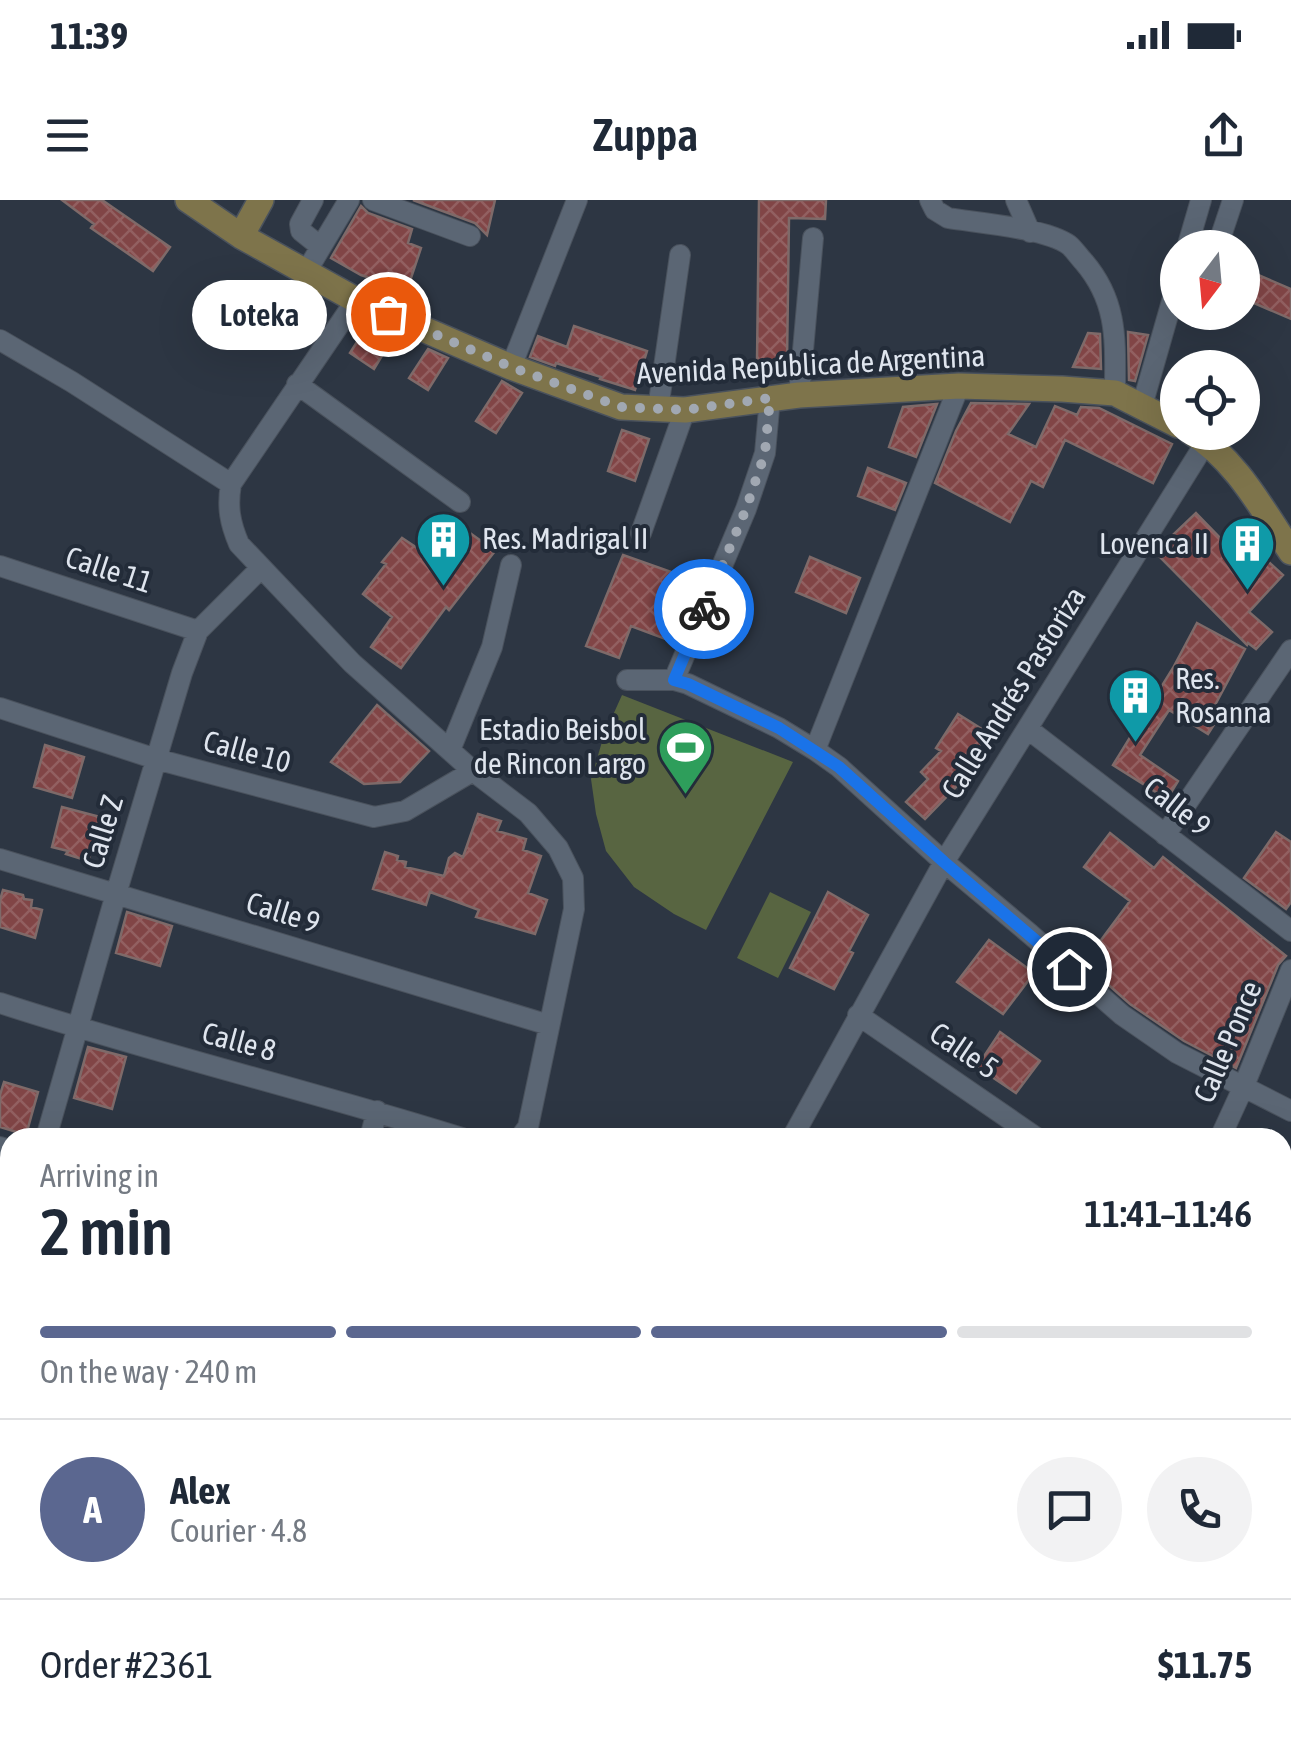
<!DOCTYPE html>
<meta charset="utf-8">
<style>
body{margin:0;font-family:"Asap Condensed",sans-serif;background:#f2f2f3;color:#1f2937;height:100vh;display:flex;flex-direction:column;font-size:38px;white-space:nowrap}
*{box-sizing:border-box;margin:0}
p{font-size:32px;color:#747a83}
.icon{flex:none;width:55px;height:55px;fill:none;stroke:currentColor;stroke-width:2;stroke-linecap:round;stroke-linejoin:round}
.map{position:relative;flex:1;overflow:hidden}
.details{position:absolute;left:0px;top:928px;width:1292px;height:622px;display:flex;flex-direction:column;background:#fff;border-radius:30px 30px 0 0;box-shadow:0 10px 40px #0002}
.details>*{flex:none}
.needle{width:65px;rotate:196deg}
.tools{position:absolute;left:1160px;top:30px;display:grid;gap:20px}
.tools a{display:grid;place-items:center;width:100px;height:100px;border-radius:50%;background:#fff;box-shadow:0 10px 40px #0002;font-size:50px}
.pin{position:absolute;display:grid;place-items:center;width:85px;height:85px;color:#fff;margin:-42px;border:5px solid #fff;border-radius:50%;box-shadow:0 2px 10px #0007}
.courier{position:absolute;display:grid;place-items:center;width:100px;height:100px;margin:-50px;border:8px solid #1a73e8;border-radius:50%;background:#fff;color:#222;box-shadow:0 2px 12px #0007}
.bubble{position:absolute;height:70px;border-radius:35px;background:#fff;box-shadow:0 10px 40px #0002;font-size:32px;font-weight:600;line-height:70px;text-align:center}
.head em{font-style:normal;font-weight:600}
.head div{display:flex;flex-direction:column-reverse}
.head{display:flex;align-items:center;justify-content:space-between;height:170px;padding:0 40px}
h1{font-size:65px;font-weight:600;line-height:75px}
.bar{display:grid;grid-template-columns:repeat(4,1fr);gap:15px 10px;align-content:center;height:120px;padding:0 40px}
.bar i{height:12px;border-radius:8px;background:#e0e1e3}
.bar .current{background:#5b6790}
.bar p{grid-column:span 4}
.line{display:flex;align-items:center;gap:25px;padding:0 40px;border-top:2px solid #e0e1e3}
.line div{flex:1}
.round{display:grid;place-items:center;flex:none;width:105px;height:105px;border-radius:52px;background:#f2f2f3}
.status{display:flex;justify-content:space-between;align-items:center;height:70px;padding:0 50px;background:#fff;direction:ltr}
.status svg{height:28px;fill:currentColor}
header{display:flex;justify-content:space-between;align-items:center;height:130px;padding:0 40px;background:#fff;font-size:45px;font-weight:600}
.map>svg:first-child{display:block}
.pitch{fill:#586541}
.building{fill:url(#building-cross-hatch);stroke:#7e6a69;stroke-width:2.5}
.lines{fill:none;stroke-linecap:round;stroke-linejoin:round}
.minor-casing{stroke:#4a525d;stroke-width:22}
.major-casing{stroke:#4a525d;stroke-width:28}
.minor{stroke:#5b6674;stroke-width:20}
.major{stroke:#7e744b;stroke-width:25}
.done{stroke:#a1a8b2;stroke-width:10;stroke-dasharray:0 18}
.route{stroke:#1a73e8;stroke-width:12}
.labels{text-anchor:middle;stroke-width:8;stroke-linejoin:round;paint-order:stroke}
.street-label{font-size:30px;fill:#dfe5ee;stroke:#232c39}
.poi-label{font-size:30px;fill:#dfe5ee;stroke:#232c39;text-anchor:start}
</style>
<div class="status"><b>11:39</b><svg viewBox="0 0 49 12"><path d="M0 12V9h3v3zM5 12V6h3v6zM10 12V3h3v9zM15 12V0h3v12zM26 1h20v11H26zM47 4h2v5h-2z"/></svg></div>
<header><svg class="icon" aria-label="menu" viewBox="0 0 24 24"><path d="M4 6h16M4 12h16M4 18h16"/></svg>Zuppa<svg class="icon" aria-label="share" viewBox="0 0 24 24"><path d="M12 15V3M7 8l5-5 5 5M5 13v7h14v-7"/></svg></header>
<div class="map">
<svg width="1291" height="1548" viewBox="0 0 1291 1548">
<defs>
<pattern id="building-cross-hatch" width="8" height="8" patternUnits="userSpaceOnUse" patternTransform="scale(2.5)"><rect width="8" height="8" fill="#814546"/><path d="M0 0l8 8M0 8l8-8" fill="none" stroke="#926061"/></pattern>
</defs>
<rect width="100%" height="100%" fill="#2d3643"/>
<!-- pitch -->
<path class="pitch" d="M 622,495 L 793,562 L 706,730 L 674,714 L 634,687 L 606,651 L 596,614 L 591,579 L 604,535 Z
M 770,692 L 811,712 L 778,778 L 737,758 Z"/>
<!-- building -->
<path class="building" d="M 62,0 L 102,0 L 170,47 L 153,71 L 91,28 L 94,24 Z
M 413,0 L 495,0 L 487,35 L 475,23 Z
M 759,0 L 826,0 L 825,19 L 789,18 L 787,163 L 757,162 Z
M 361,6 L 368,13 L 412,29 L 408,43 L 421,48 L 407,90 L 361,75 L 331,58 Z
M 1242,68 L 1291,89 L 1291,119 L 1242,98 Z
M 277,88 L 301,98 L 307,95 L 312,110 L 292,137 L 261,119 Z
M 369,123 L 395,134 L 374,169 L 350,153 Z
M 574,126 L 647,151 L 635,190 L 600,179 L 601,177 L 556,163 L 555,166 L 530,157 L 538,136 L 567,147 Z
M 1128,132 L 1148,135 L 1135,181 L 1129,180 Z
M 1088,133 L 1100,134 L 1101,169 L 1073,167 Z
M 428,149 L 448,158 L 428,190 L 409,178 Z
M 502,181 L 522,193 L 496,233 L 476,221 Z
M 971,203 L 1029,204 L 1008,234 L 1036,247 L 1055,206 L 1077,215 L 1081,207 L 1099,208 L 1172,244 L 1153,283 L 1065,240 L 1043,287 L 1031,281 L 1010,322 L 935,283 L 956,231 Z
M 937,204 L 916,257 L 889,247 L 903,207 Z
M 622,230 L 649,239 L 635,281 L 608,271 Z
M 868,268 L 906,283 L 895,310 L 858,296 Z
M 1196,313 L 1230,348 L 1246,333 L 1263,350 L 1260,354 L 1283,375 L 1249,412 L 1272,432 L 1256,449 L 1248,443 L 1247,445 L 1155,352 Z
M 470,333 L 495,351 L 449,410 L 446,407 L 401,468 L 371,447 L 392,417 L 363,394 L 386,364 L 382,362 L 402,338 L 444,366 Z
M 623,355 L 691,379 L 668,440 L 631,426 L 619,458 L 586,446 Z
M 810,357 L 860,378 L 846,413 L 796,392 Z
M 1197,423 L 1245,449 L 1214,507 L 1222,512 L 1208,534 L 1169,510 L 1140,555 L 1178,581 L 1167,599 L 1113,565 L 1173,468 Z
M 377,505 L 429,551 L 400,582 L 364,584 L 331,562 Z
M 958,514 L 988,533 L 958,580 L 961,582 L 925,619 L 906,602 L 928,579 L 921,572 L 941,551 L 936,548 Z
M 45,545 L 84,557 L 72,598 L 34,587 Z
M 62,607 L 115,621 L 108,646 L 104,645 L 101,655 L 91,652 L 88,661 L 66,654 L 68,651 L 52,647 Z
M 478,614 L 501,621 L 497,631 L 526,639 L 523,650 L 541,656 L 528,693 L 547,700 L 535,734 L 476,717 L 479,710 L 430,692 L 426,705 L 373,689 L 385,652 L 398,656 L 397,660 L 406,662 L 405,667 L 444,676 L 449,658 L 455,653 L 463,657 Z
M 1276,632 L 1291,642 L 1291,702 L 1286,709 L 1244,678 Z
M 1110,633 L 1154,668 L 1163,657 L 1286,756 L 1278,765 L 1236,868 L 1184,841 L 1130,804 L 1084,763 L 1130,701 L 1084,667 Z
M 3,690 L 23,695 L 24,699 L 32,700 L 31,707 L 42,710 L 35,738 L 0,727 L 0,700 Z
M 828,692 L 868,715 L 849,751 L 853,753 L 834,789 L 790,768 Z
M 127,712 L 172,726 L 160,766 L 116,753 Z
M 989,740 L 1034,773 L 1003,814 L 957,782 Z
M 1000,832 L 1040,861 L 1016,893 L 977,867 Z
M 88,847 L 126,857 L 112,909 L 74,898 Z
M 4,882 L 38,892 L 26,935 L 0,927 L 0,895 Z"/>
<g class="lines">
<defs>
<path id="minor" d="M 313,0 L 300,24 L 301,31 L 321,47
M 373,0 L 470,36
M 930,0 L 935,10 L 948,18 C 978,23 1045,28 1069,45 C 1074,49 1079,57 1084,62 C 1119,103 1115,143 1115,193
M 1016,0 L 1030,32
M 1187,48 L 1201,0
M 1217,48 L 1233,0
M 306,72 L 349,0
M 356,100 L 231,284 C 227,307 230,323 239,344 L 352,463 L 473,571 L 528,613 L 558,648 L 573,678 L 574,709 L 528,927 L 520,938
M 0,140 L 72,182 L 231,284
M 511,167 L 577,0
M 297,184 L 460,302
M 799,195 L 813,38
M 1142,206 L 1178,80
M 658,209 L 680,55
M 641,333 L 685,210
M 0,366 L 198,431
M 627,480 L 674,480 L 688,484 L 779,528 L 815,550 L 839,567 L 944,662 L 1030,734 L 1122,815 L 1177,853 L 1291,911
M 674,480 L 746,309 L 765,253 L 770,198
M 0,508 L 156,559 L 374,617 L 405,611 L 473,571
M 1028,529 L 1291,731
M 450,550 L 492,447 L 511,365
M 815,550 L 959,186
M 1165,635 L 1291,450
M 0,659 L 549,825
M 0,803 C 153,853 309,890 462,938
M 858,815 L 1037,938
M 46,938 L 116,694 L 182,473 L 198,431 L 261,368
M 370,938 L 377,911
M 792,938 L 944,662 L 1206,242
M 1220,938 L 1243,888 L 1291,770
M 0,947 L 10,950
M 0,1082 L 5,1076 L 10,1061
M 1282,1205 L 1291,1180
M 0,1316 L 10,1321
M 1282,1452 L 1291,1455
M 0,1475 L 10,1462
M 72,1540 L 88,1548
M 773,1540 L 804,1548
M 369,1548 L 374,1540
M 498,1548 L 503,1540
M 652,1548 L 657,1540
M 936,1548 L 940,1540
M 1204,1548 L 1205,1540"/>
<path id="major" d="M 188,0 L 241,36 L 356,100 L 511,167 L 621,207 L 685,210 L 799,195 L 959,186 L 1062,189 L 1115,193 L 1178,225
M 241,36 L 261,0
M 1191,232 C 1236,259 1262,309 1291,352"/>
</defs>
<!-- minor casing -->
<use href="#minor" class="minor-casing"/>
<!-- major casing -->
<use href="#major" class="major-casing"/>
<!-- minor -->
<use href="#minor" class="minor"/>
<!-- major -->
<use href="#major" class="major"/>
</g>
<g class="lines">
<!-- done -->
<path class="done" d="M 388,114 L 511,167 L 621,207 L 685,210 L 770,198 L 765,253 L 746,309 L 704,409"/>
<!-- route -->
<path class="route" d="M 704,409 L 674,480 L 688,484 L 779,528 L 839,567 L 944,662 L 1069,769"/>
</g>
<!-- icons -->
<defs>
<symbol id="building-pin" viewBox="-11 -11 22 30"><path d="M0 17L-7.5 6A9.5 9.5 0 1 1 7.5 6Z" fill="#0f9aa8" stroke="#232c39"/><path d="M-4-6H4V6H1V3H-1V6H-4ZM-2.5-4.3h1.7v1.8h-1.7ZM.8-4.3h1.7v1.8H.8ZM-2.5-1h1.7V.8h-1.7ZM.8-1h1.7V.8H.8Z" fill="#fff"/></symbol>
<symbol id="stadium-pin" viewBox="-11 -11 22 30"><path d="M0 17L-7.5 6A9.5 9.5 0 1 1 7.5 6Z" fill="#2e9e5b" stroke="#232c39"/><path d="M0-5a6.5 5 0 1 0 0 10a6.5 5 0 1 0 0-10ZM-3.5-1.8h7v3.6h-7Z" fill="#fff"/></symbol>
</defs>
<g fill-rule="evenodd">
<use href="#building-pin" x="412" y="308" width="63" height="86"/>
<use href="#building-pin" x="1216" y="312" width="63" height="86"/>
<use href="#building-pin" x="1104" y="464" width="63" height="86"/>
<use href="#stadium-pin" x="654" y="516" width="63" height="86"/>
</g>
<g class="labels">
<!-- street labels -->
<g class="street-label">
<text transform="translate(811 165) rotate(-3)" y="10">Avenida República de Argentina</text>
<text transform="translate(109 370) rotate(18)" y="10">Calle 11</text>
<text transform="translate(1014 493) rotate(-58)" y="10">Calle Andrés Pastoriza</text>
<text transform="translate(247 552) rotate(15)" y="10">Calle 10</text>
<text transform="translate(1177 607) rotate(38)" y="10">Calle 9</text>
<text transform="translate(103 632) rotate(-73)" y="10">Calle Z</text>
<text transform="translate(283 713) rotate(17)" y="10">Calle 9</text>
<text transform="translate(239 842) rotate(15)" y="10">Calle 8</text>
<text transform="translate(1228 842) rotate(-67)" y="10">Calle Ponce</text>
<text transform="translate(964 851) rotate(34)" y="10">Calle 5</text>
</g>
<!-- poi labels -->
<g class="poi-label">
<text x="482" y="349">Res. Madrigal II</text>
<text x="1209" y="354" text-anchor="end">Lovenca II</text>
<text x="1175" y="489">Res.<tspan x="1175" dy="34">Rosanna</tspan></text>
<text x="646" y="540" text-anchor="end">Estadio Beisbol<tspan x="646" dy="34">de Rincon Largo</tspan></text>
</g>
</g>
</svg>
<div class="tools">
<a><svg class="needle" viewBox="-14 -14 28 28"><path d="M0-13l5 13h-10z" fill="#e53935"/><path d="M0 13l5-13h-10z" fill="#747a83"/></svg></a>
<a><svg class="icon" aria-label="locate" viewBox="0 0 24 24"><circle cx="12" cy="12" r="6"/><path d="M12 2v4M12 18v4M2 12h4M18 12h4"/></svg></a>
</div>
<div class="pin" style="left:388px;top:114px;background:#ea580c"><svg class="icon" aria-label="bag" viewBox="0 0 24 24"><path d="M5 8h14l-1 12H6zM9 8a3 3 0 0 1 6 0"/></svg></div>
<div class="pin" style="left:1069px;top:769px;background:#1f2937"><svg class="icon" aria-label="home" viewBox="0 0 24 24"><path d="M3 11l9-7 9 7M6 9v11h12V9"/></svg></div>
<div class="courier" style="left:704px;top:409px"><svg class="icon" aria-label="bike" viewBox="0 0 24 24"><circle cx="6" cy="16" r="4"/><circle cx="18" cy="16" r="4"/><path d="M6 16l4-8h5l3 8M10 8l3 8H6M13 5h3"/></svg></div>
<div class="bubble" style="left:192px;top:80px;width:135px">Loteka</div>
<section class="details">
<div class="head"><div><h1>2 min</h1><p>Arriving in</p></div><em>11:41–11:46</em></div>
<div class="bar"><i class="current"></i><i class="current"></i><i class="current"></i><i></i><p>On the way · 240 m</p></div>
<div class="line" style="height:180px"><b class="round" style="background:#5b6790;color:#fff">A</b><div><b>Alex</b><p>Courier · 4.8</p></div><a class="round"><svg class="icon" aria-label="chat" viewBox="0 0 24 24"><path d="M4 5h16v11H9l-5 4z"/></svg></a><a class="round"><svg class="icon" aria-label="phone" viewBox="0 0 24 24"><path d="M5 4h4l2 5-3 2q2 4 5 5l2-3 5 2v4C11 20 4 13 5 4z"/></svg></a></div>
<div class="line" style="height:130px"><div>Order #2361</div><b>$11.75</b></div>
</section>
</div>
